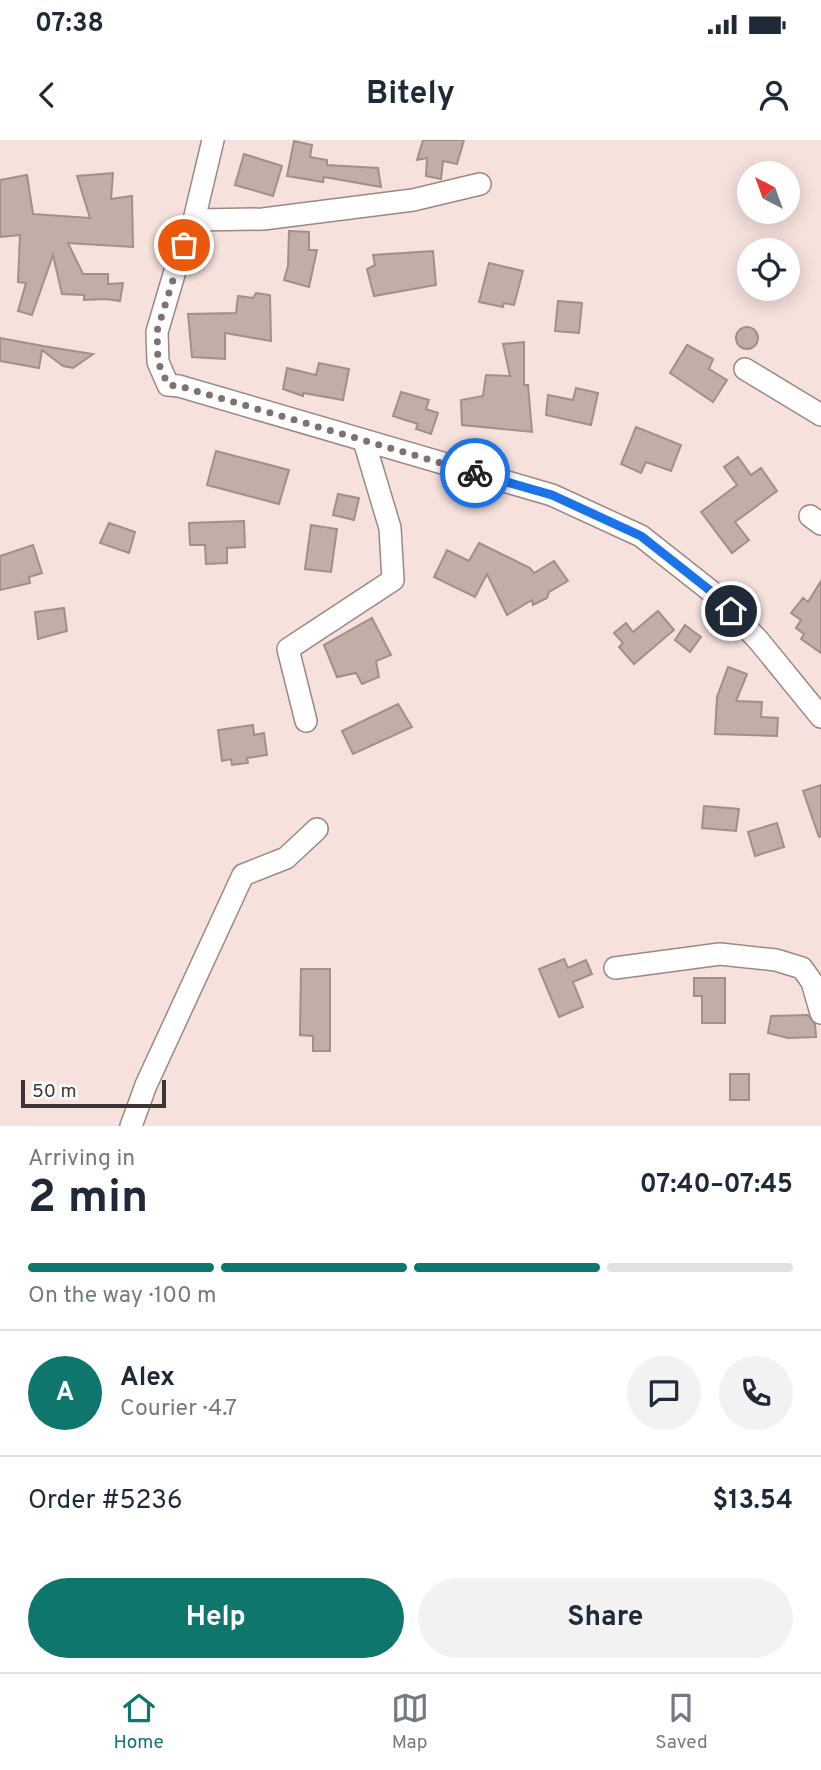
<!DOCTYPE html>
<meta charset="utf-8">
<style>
body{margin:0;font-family:Overpass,sans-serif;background:#f2f2f3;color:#1f2937;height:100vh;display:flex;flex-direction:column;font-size:26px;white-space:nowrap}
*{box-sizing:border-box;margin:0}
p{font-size:23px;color:#747a83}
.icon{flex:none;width:38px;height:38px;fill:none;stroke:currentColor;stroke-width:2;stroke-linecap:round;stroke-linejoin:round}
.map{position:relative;height:986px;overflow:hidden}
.sheet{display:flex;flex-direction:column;background:#fff;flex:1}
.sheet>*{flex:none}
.needle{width:46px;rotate:319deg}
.fabs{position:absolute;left:737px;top:21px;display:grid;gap:14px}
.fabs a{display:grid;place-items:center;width:63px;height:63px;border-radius:50%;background:#fff;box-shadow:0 4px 18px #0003;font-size:35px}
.scale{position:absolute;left:21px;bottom:18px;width:145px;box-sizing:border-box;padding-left:7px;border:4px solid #3d3533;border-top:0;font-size:19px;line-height:24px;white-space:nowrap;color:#3d3533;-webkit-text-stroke:5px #fff;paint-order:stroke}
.pin{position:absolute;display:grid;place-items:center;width:60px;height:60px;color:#fff;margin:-30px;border:4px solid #fff;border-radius:50%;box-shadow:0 2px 7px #0007}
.courier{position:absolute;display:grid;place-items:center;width:70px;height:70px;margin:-35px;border:5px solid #1a73e8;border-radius:50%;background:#fff;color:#222;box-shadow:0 2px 9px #0007}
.overview em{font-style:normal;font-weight:700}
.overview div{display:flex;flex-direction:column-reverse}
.overview{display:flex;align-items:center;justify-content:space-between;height:119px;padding:0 28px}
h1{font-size:46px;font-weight:700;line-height:52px}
.bar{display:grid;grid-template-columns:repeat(4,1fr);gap:10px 7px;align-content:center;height:84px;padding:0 28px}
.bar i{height:9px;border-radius:5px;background:#e0e1e3}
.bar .selected{background:#0f766e}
.bar p{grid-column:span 4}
.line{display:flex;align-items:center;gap:18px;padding:0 28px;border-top:2px solid #e0e1e3}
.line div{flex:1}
.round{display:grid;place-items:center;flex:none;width:74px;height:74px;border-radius:37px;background:#f2f2f3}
.primary-button{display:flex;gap:14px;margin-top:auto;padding:14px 28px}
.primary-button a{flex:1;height:80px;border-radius:42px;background:#0f766e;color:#fff;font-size:28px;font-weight:700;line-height:80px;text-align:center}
.primary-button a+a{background:#f2f2f3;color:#1f2937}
.status{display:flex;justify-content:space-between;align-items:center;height:49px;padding:0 35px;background:#fff;direction:ltr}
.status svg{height:19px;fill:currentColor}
header{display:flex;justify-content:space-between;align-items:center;height:91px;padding:0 28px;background:#fff;font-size:32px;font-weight:700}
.dock{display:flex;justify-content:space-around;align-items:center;height:98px;border-top:2px solid #e0e1e3;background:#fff;font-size:19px;color:#747a83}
.dock a{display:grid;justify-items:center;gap:4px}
.dock .selected{color:#0f766e}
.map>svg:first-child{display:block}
.building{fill:#c2aea9;stroke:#a28f8a;stroke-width:2}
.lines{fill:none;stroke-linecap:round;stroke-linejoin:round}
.street-casing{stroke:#9b8884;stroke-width:24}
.street{stroke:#fff;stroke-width:21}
.done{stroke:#7e716e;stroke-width:7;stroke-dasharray:0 12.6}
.route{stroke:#1a73e8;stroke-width:9}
</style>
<div class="status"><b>07:38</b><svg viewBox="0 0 49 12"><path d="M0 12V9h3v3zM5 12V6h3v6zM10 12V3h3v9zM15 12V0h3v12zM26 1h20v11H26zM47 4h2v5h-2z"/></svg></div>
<header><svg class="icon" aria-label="back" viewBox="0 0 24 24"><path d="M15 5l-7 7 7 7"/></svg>Bitely<svg class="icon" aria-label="person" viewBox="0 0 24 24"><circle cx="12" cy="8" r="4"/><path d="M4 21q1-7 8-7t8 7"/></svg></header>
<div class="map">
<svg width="821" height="986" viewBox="0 0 821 986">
<rect width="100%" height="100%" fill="#f6e1dc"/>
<!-- building -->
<path class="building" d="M 423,0 L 464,0 L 457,24 L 443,21 L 441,39 L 426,36 L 427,18 L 417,20 Z
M 294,1 L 312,5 L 310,17 L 327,20 L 327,25 L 378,28 L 381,47 L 324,37 L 323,42 L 287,36 Z
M 244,14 L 282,26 L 273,56 L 235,45 Z
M 113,33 L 111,59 L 132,56 L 133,107 L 68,103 L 83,134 L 108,134 L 108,144 L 123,143 L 120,161 L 106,159 L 84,160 L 84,155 L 62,154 L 53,115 L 32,175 L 18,171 L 26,143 L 18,142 L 20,95 L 0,97 L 0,40 L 27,35 L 33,74 L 90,78 L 77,36 Z
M 289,91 L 309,92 L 309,110 L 317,110 L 309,147 L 284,140 L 288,126 Z
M 433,111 L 436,145 L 374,156 L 367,129 L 375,125 L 373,115 Z
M 489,123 L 523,131 L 514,165 L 504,163 L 503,167 L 479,162 Z
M 256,153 L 270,155 L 271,201 L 225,193 L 225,219 L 192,217 L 188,174 L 236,173 L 238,156 L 253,158 Z
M 558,161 L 582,163 L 579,193 L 555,191 Z
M736 198a11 11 0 1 1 22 0a11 11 0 1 1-22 0Z
M 0,198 L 43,206 L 93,214 L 73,228 L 63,226 L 42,210 L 39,228 L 0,221 Z
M 524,202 L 524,245 L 528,245 L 532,292 L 462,285 L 461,260 L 483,256 L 486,235 L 510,236 L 503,204 Z
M 687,205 L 713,219 L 709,229 L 727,240 L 713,262 L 670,233 Z
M 319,223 L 349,229 L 343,260 L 303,253 L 303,256 L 283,249 L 287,228 L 316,235 Z
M 576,248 L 598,253 L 591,285 L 546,275 L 548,255 L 573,260 Z
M 401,252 L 429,260 L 426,269 L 438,273 L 431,294 L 416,289 L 418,284 L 393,276 Z
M 636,287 L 681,305 L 671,331 L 646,322 L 641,333 L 621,324 Z
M 216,311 L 289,330 L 279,364 L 207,345 Z
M 738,317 L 751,335 L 761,328 L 777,351 L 735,382 L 749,400 L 732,413 L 701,372 L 737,345 L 724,327 Z
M 338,354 L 359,358 L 354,380 L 333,375 Z
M 244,381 L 245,407 L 227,408 L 227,423 L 206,424 L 205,405 L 190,405 L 189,383 Z
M 109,383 L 135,392 L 129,413 L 100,403 Z
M 311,385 L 337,389 L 331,432 L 305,429 Z
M 479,403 L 530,428 L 534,433 L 554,421 L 568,441 L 549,452 L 547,458 L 533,465 L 532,460 L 507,475 L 487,434 L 475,457 L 434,437 L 447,410 L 469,421 Z
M 33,405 L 42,433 L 29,437 L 30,443 L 0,450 L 0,416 Z
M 821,441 L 821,513 L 801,499 L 804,494 L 796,488 L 801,480 L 791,473 L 803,458 L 808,462 Z
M 64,468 L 67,491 L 38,499 L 35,472 Z
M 658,471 L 674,490 L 634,524 L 619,507 L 623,503 L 614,493 L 626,483 L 633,492 Z
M 372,478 L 391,515 L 376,521 L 379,537 L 362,544 L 356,533 L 337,537 L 324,505 Z
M 685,485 L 701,497 L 690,512 L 675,500 Z
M 728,527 L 747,534 L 736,561 L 762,562 L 761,577 L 778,578 L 777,596 L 715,594 L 717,557 Z
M 398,564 L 412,587 L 353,614 L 342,591 Z
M 253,585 L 254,595 L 264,593 L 267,615 L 247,618 L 248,623 L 232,625 L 231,619 L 222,621 L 218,590 Z
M 821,645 L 821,696 L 819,697 L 803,651 Z
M 704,666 L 739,669 L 736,691 L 702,688 Z
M 777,683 L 784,707 L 755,716 L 748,692 Z
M 564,819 L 568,828 L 586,820 L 592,834 L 573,842 L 583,867 L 559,877 L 539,829 Z
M 301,829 L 330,829 L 330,911 L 313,911 L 313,896 L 300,895 Z
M 694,838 L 725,838 L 725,883 L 702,883 L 702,856 L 694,856 Z
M 808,875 L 815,884 L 816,897 L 788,898 L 768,893 L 771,876 Z
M 730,934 L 749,934 L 749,960 L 730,960 Z"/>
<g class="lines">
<defs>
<path id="street" d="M 213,0 L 194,80 L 175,131 L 157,192 L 158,222 L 168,245 L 179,246 L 552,355 L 641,396 L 717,456 L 759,501 L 821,577
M 194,80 L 263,79 L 413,60 L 480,44
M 745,229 L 821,275
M 810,376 L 821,384
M 306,581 L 288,509 L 393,440 L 390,388 L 364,301
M 615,828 L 720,814 L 776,820 L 802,828 L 812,842 L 821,873
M 131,986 L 146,945 L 243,735 L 286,718 L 317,689"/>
</defs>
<!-- street casing -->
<use href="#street" class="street-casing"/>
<!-- street -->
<use href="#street" class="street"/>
</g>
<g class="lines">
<!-- done -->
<path class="done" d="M 184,105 L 157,191 L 158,222 L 168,245 L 179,246 L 475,333"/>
<!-- route -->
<path class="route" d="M 475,333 L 552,355 L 641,396 L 717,456 L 731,471"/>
</g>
</svg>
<div class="fabs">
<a><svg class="needle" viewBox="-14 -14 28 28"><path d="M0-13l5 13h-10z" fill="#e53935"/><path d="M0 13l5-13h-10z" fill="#747a83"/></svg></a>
<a><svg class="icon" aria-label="locate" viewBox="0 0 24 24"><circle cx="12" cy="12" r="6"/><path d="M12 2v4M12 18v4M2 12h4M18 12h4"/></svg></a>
</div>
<div class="scale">50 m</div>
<div class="pin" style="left:184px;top:105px;background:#ea580c"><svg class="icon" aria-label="bag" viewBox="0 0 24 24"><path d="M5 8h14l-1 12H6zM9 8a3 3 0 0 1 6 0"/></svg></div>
<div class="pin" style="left:731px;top:471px;background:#1f2937"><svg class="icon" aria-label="home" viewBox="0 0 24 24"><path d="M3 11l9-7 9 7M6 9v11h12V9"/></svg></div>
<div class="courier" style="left:475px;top:333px"><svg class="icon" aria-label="bike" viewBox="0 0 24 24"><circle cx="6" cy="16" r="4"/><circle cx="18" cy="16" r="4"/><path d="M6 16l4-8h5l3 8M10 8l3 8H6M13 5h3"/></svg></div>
</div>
<section class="sheet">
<div class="overview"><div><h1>2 min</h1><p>Arriving in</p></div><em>07:40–07:45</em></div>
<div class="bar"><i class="selected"></i><i class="selected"></i><i class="selected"></i><i></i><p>On the way · 100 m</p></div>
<div class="line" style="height:126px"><b class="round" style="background:#0f766e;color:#fff">A</b><div><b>Alex</b><p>Courier · 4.7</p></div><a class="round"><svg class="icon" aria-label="chat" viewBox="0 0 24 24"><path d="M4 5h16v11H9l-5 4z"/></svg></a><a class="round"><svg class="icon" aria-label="phone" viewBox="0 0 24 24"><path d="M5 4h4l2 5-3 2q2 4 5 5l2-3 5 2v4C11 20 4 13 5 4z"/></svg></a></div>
<div class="line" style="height:91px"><div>Order #5236</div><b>$13.54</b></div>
<div class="primary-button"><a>Help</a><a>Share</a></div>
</section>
<nav class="dock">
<a class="selected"><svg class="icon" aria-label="home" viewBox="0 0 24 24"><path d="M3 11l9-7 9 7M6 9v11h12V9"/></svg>Home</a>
<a><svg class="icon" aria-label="map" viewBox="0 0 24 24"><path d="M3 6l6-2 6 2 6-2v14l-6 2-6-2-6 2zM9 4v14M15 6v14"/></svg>Map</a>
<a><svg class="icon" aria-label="saved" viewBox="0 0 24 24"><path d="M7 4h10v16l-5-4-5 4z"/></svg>Saved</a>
</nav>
